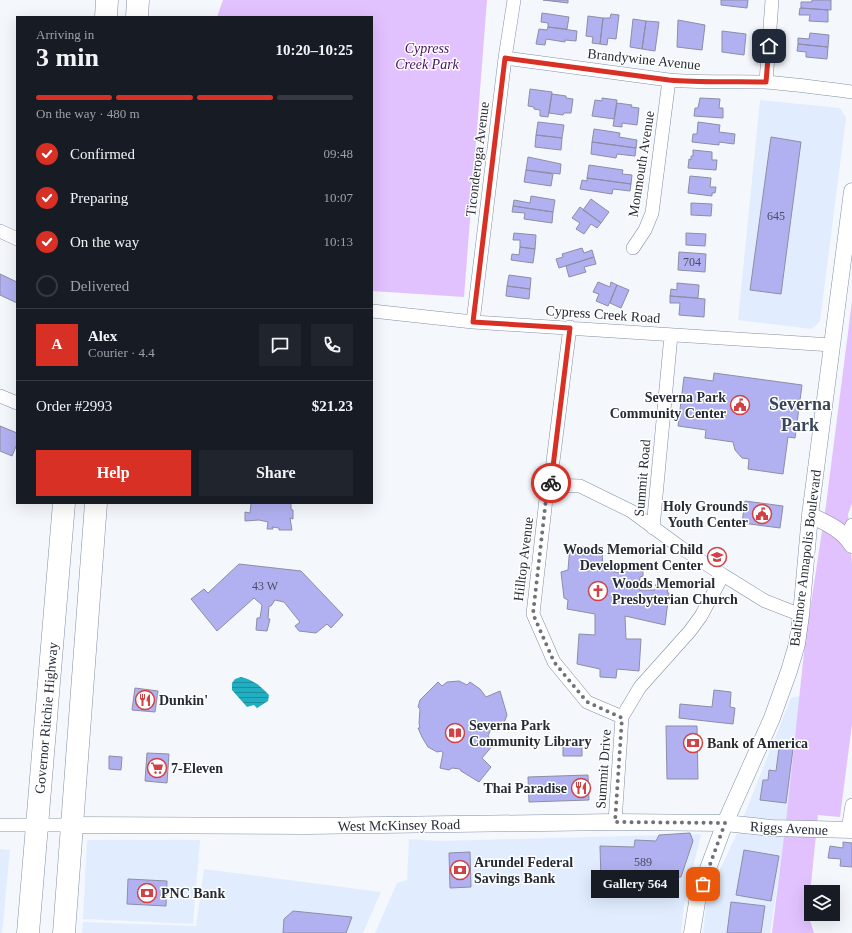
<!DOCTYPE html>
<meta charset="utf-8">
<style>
body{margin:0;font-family:Georgia,serif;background:#20242c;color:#f1f3f6;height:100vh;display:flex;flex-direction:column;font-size:15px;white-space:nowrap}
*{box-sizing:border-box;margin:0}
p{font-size:13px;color:#9ea1a6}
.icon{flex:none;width:22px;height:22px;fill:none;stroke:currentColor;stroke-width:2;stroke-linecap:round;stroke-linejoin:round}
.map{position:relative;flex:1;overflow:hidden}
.side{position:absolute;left:16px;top:16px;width:357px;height:488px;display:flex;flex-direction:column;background:#171b24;border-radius:0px;box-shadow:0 4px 16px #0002}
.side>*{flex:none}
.buttons{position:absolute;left:804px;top:885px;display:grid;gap:8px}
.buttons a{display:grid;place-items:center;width:36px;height:36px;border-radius:0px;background:#171b24;box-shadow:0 4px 16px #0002;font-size:20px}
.pin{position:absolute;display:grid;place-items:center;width:34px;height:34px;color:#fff;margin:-17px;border-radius:8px;box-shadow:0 2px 6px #0006}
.courier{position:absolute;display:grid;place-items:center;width:40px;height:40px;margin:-20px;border:3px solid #d93025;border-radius:50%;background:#fff;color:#222;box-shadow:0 1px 5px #0007}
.bubble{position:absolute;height:28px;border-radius:0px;background:#171b24;box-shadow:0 4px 16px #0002;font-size:13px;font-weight:600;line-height:28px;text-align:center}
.headline em{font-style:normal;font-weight:600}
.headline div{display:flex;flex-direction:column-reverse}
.headline{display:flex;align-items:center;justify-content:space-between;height:68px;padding:0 20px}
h1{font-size:26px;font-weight:600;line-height:30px}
.bar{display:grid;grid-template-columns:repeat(4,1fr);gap:6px 4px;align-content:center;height:48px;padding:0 20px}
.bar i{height:5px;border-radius:3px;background:#363941}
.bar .selected{background:#d93025}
.bar p{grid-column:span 4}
.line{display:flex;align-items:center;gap:10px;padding:0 20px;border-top:1px solid #363941}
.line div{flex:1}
.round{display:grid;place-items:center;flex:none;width:42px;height:42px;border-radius:0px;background:#20242c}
ol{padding:0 20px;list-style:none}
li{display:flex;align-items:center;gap:12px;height:44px}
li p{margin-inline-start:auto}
li .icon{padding:4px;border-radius:50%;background:#d93025;color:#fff;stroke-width:4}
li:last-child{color:#9ea1a6}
li i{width:22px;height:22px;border:2px solid #363941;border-radius:50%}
.action{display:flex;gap:8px;margin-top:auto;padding:8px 20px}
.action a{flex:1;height:46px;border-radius:0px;background:#d93025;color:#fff;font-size:16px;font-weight:600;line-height:46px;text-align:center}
.action a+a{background:#20242c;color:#f1f3f6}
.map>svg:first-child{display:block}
.built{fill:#e1edff}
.park{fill:#e2c1ff}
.water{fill:url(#water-rules)}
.building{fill:#b1b1f1;stroke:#8d8da6}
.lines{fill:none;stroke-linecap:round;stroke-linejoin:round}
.minor-casing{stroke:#8290a6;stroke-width:14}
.tertiary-casing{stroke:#8290a6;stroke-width:17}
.trunk-casing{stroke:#8290a6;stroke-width:23}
.minor{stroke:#fff;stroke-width:13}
.tertiary{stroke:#fff;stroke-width:16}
.trunk{stroke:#fff;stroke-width:22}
.done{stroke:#6e737b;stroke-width:4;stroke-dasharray:0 7.2}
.route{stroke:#d93025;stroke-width:5}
.labels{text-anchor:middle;stroke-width:3;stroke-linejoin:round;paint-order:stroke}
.number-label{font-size:12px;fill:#494d64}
.park-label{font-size:14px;font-style:italic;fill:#460c66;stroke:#fff}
.street-label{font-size:14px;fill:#262c35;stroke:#fff}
.poi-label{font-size:14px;font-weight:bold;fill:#262c35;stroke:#fff;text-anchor:start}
.district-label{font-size:18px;font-weight:bold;fill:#394558;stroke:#fff}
</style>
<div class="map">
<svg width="852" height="933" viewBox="0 0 852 933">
<defs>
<pattern id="water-rules" width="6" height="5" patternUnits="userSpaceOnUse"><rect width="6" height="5" fill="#1faec2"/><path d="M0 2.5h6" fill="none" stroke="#1b8e9e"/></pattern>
</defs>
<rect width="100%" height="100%" fill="#f4f7fc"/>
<!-- built -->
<path class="built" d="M 760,100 L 840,108 L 846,118 L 820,321 L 812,329 L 738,320 Z
M 807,694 L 770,933 L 703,933 L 707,897 L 735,838 L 791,698 Z
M 701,834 L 684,906 L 681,933 L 375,933 L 397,883 L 407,880 L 409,839 L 440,841 Z
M 87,840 L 200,840 L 193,924 L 83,919 Z
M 0,849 L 10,850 L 2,933 L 0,933 Z
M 204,869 L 381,892 L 363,933 L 82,933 L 83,922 L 196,926 Z"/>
<!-- park -->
<path class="park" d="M 223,0 L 487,0 L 464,297 L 372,291 L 372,17 L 217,17 Z
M 852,301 L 852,503 L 848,514 L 852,564 L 852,724 L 840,817 L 818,815 L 808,914 L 814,933 L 772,933 L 787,813 L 805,643 L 826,505 Z"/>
<!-- water -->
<path class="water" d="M 241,677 C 254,680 260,686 269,695 L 268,701 L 257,708 L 254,705 L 247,707 L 232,690 L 232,683 L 235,679 Z"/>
<!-- building -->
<path class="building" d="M 543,0 L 568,0 L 568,3 Z
M 721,0 L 748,0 L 747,8 L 721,5 Z
M 812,0 L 831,0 L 831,10 L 801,8 L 801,2 L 812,2 Z
M 800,8 L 828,10 L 828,22 L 809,21 L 810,15 L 799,15 Z
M 542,13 L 569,17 L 567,29 L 548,27 L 548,23 L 541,22 Z
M 611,14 L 619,15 L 616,39 L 608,38 L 607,45 L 600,44 L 603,18 L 610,18 Z
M 588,16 L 603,18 L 600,44 L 592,43 L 593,37 L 586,36 Z
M 633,19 L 646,21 L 642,49 L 630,47 Z
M 678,20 L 705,25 L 702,50 L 677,47 Z
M 646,21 L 659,22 L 655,51 L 642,49 Z
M 548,27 L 577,31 L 576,41 L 565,40 L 565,42 L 546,39 L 545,45 L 536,44 L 539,29 L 547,30 Z
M 722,31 L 746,34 L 744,55 L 722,52 Z
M 810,33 L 829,35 L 828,47 L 798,44 L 798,38 L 809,39 Z
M 798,44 L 828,47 L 827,59 L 806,57 L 806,52 L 797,51 Z
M 530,89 L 552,92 L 548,117 L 540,116 L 540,110 L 534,109 L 534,107 L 528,106 Z
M 552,94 L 566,96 L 566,98 L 573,99 L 571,113 L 564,113 L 563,115 L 549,113 Z
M 602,98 L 617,100 L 614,119 L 592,116 L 595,100 L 602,101 Z
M 700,98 L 720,99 L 719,108 L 723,108 L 723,118 L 694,116 L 695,108 L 698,108 Z
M 617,103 L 632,105 L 631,107 L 639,108 L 637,125 L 622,123 L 622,127 L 613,126 Z
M 538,122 L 564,125 L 562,138 L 536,135 Z
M 698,122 L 720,125 L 719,132 L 735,134 L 734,144 L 719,142 L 719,145 L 692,142 L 693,134 L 697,134 Z
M 594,129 L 620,133 L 619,137 L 637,140 L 636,148 L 592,142 Z
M 536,135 L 562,138 L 561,150 L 535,147 Z
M 771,137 L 801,142 L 781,294 L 750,290 Z
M 592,142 L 636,148 L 635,156 L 617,154 L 616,158 L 591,154 Z
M 693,150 L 712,152 L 712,160 L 717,160 L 716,170 L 688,168 L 689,159 L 691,160 L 691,156 L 693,156 Z
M 528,157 L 561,164 L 560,174 L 526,170 Z
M 589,165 L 623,170 L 622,174 L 632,175 L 631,184 L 587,178 Z
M 526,170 L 553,174 L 551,186 L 524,182 Z
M 690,176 L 711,178 L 710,187 L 716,187 L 715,193 L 712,193 L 712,196 L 688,193 Z
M 587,178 L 631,184 L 630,191 L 613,189 L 612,194 L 580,189 L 582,180 L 587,181 Z
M 531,196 L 555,200 L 553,212 L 513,206 L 514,200 L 530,203 Z
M 591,199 L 609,212 L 601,223 L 583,210 Z
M 691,203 L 712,204 L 711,216 L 691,215 Z
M 513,206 L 553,212 L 552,223 L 524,219 L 525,213 L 512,212 Z
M 580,207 L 601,223 L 597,228 L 591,224 L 584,234 L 576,229 L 580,223 L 572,218 Z
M 514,233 L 536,235 L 535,249 L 520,247 L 520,240 L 513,240 Z
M 686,233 L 706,234 L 705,246 L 686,245 Z
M 520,247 L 535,249 L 533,263 L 511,260 L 512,254 L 519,255 Z
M 582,248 L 584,253 L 592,250 L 594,257 L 559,268 L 556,259 L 563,257 L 562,254 Z
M 679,252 L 706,254 L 705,272 L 678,270 Z
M 594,257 L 596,264 L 584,267 L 586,272 L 569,277 L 566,266 Z
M 0,274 L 17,282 L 17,303 L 0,295 Z
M 509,275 L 531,278 L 530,289 L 507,286 Z
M 598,282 L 610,287 L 611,282 L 617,285 L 608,306 L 596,301 L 599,294 L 593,292 Z
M 677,283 L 699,285 L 698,298 L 670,296 L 671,289 L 677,290 Z
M 617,285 L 629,290 L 621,308 L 610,303 Z
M 507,286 L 530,289 L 529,299 L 506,296 Z
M 670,296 L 705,299 L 704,317 L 679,315 L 680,303 L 670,303 Z
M 714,373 L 802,385 L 795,438 L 788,437 L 783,474 L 748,469 L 749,459 L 742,458 L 735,450 L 733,442 L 705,438 L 706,430 L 678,426 L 684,377 L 713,381 Z
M 0,426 L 17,433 L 17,444 L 12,456 L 0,451 Z
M 745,501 L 783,506 L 780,528 L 742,523 Z
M 251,503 L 291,503 L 291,509 L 293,510 L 293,519 L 290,518 L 292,530 L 279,530 L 279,528 L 272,527 L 273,529 L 267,529 L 268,522 L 259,520 L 245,521 L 245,512 L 250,513 Z
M 570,545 L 602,550 L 603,570 L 621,573 L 620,566 L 643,568 L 643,576 L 640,577 L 639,590 L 655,590 L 656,584 L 668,589 L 667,593 L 669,593 L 665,625 L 625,616 L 626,639 L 641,639 L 639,671 L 617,669 L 616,678 L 600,677 L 600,669 L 577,664 L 579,634 L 595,635 L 595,614 L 567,609 L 568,600 L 564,598 L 561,572 L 568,570 Z
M 239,564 L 301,571 L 343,615 L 331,628 L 327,624 L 316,633 L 299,631 L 295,626 L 300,622 L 284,602 L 275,600 L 271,606 L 269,606 L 268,619 L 270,619 L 267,631 L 256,630 L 257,618 L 260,618 L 262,605 L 254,598 L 217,631 L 191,599 L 204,589 L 208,593 Z
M 459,681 L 467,685 L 470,682 L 480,689 L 486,697 L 500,691 L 507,715 L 504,723 L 491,723 L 491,729 L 488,736 L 494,744 L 482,758 L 491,767 L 479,782 L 461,771 L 460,769 L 452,768 L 449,770 L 440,768 L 443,753 L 441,751 L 437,752 L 428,747 L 422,737 L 418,728 L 420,728 L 419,723 L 420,709 L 418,707 L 420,700 L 438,682 L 442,686 L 447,682 Z
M 135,688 L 158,691 L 155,712 L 132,710 Z
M 714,690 L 731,692 L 730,707 L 735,708 L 733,724 L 679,718 L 680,704 L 712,707 Z
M 666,726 L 697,726 L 698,779 L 667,779 Z
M 563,742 L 582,742 L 582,756 L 563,756 Z
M 779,748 L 793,749 L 786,803 L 760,800 L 763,780 L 768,780 L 769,770 L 776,771 Z
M 147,753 L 169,754 L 167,783 L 145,781 Z
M 109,756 L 122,757 L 121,770 L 109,769 Z
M 588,775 L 589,800 L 529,802 L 528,777 Z
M 690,833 L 693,841 L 681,877 L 601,881 L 600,846 L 634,847 L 635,840 L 656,841 L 659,835 Z
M 843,842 L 852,843 L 852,867 L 840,866 L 841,859 L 828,858 L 830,846 L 843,848 Z
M 744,850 L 779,856 L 771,901 L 736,895 Z
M 470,852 L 471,887 L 450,888 L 449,853 Z
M 128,879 L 167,881 L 166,906 L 127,904 Z
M 731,902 L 765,906 L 761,933 L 727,933 Z
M 293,911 L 352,917 L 346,933 L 283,933 L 284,919 Z"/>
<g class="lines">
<defs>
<path id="minor" d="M 505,58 L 669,80 C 701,83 732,81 764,82 C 793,84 823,88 852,92
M 766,82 L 772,0
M 0,231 L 17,239
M 633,248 L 645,230 L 652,213 L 669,80
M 372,311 L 473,322 L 832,345
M 473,322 L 505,58 L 514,0
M 0,396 L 17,403
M 550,485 L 570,327
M 653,528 L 671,335
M 847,537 L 852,525
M 622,717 L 587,702 L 554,662 L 533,614 L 546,499 L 550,485 L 580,486 L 631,511 L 680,547 L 723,575
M 615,822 L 622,717 L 640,687 L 690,631 L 701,616 L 723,575 L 765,601 L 801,615
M 0,825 L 73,825
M 848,830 L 852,805"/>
<path id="tertiary" d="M 810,515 C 826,523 842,529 852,545
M 73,825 L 307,826 L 615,822 L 725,823 L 772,828 L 852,830
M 692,933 L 697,902 L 706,874 L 725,823 L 772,718 L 789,671 L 797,644 L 801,615 L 810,515 L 852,191"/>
<path id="trunk" d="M 106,17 L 107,0
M 137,17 L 138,0
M 28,933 L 64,503
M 64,933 L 96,503"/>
</defs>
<!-- minor casing -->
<use href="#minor" class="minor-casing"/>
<!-- tertiary casing -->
<use href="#tertiary" class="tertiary-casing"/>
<!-- trunk casing -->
<use href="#trunk" class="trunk-casing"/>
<!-- minor -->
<use href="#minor" class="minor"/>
<!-- tertiary -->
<use href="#tertiary" class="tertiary"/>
<!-- trunk -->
<use href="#trunk" class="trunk"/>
</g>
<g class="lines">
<!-- done -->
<path class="done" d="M 551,483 L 546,499 L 533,614 L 554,662 L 587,702 L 622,718 L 615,822 L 725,823 L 703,884"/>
<!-- route -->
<path class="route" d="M 551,483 L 570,328 L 473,322 L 505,58 L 669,80 C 701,83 734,81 766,82 L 769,46"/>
</g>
<!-- icons -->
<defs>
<symbol id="civic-ring" viewBox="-11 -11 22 22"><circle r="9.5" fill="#fff" stroke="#d14246" stroke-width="1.5"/><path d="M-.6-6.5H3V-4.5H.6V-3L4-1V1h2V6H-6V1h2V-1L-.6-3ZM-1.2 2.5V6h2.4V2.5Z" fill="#d14246"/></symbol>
<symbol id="school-ring" viewBox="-11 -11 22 22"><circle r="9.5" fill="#fff" stroke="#d14246" stroke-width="1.5"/><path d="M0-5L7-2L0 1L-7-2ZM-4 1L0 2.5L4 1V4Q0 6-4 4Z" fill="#d14246"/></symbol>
<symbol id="church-ring" viewBox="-11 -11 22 22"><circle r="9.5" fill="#fff" stroke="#d14246" stroke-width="1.5"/><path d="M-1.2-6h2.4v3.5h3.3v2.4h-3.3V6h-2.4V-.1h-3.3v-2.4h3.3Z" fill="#d14246"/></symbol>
<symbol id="restaurant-ring" viewBox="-11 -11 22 22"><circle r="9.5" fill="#fff" stroke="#d14246" stroke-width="1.5"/><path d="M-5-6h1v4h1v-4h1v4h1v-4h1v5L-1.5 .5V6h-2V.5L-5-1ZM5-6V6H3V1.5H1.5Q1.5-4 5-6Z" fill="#d14246"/></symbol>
<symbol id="library-ring" viewBox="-11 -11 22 22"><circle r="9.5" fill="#fff" stroke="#d14246" stroke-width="1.5"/><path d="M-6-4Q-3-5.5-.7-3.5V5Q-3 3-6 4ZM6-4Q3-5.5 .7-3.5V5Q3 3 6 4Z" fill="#d14246"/></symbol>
<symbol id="bank-ring" viewBox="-11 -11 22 22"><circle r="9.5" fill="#fff" stroke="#d14246" stroke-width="1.5"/><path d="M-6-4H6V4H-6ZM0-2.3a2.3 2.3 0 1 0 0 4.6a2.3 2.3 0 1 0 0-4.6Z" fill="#d14246"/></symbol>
<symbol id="supermarket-ring" viewBox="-11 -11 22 22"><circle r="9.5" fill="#fff" stroke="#d14246" stroke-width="1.5"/><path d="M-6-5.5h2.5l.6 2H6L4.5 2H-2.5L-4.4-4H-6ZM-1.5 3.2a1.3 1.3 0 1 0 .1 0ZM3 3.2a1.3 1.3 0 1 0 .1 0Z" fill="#d14246"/></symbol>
</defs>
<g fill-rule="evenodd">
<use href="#civic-ring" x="729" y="394" width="22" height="22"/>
<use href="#civic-ring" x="751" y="503" width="22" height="22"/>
<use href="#school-ring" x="706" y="546" width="22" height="22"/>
<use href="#church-ring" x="587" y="580" width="22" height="22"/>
<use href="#restaurant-ring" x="134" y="689" width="22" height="22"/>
<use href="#library-ring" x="444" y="722" width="22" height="22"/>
<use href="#bank-ring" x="682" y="732" width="22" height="22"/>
<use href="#supermarket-ring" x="146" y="757" width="22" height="22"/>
<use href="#restaurant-ring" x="570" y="777" width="22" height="22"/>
<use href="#bank-ring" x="449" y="859" width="22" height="22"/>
<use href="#bank-ring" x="136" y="882" width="22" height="22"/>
</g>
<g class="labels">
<!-- number labels -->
<g class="number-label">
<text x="776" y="220">645</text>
<text x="692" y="266">704</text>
<text x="265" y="590">43 W</text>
<text x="643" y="866">589</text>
</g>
<!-- park labels -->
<g class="park-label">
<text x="427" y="53">Cypress<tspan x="427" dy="16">Creek Park</tspan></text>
</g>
<!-- street labels -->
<g class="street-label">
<text transform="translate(644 59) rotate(6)" y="5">Brandywine Avenue</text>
<text transform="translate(477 159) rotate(-83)" y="5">Ticonderoga Avenue</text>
<text transform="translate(641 164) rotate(-81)" y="5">Monmouth Avenue</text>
<text transform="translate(603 314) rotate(4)" y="5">Cypress Creek Road</text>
<text transform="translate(642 478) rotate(-85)" y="5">Summit Road</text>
<text transform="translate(805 558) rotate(-83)" y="5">Baltimore Annapolis Boulevard</text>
<text transform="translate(523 559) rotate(-83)" y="5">Hilltop Avenue</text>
<text transform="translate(46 718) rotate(-85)" y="5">Governor Ritchie Highway</text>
<text transform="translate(603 769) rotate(-86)" y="5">Summit Drive</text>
<text transform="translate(399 825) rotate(-1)" y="5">West McKinsey Road</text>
<text transform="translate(789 828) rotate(3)" y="5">Riggs Avenue</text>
</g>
<!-- poi labels -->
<g class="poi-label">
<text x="726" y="402" text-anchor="end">Severna Park<tspan x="726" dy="16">Community Center</tspan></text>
<text x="748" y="511" text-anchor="end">Holy Grounds<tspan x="748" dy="16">Youth Center</tspan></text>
<text x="703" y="554" text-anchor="end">Woods Memorial Child<tspan x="703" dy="16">Development Center</tspan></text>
<text x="612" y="588">Woods Memorial<tspan x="612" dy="16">Presbyterian Church</tspan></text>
<text x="159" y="705">Dunkin'</text>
<text x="469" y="730">Severna Park<tspan x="469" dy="16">Community Library</tspan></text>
<text x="707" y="748">Bank of America</text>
<text x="171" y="773">7-Eleven</text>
<text x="567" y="793" text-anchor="end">Thai Paradise</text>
<text x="474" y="867">Arundel Federal<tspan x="474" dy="16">Savings Bank</tspan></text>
<text x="161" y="898">PNC Bank</text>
</g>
<!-- district labels -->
<g class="district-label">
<text x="800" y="410">Severna<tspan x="800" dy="21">Park</tspan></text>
</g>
</g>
</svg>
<div class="buttons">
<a><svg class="icon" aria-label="layers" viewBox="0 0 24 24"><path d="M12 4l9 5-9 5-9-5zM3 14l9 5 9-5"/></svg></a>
</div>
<div class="pin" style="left:703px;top:884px;background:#ea580c"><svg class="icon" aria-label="bag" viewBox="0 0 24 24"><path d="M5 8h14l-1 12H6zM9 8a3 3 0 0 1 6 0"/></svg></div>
<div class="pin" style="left:769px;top:46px;background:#1f2937"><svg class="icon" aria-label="home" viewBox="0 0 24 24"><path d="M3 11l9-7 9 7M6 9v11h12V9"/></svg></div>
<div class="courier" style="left:551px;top:483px"><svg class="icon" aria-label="bike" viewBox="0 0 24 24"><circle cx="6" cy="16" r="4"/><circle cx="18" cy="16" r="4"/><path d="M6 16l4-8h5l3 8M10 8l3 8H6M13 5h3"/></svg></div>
<div class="bubble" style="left:591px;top:870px;width:88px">Gallery 564</div>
<section class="side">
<div class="headline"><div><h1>3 min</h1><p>Arriving in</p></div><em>10:20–10:25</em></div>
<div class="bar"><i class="selected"></i><i class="selected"></i><i class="selected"></i><i></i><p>On the way · 480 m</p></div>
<ol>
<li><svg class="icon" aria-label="check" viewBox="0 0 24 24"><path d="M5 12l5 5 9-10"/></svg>Confirmed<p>09:48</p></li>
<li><svg class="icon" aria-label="check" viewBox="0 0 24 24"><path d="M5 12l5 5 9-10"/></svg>Preparing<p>10:07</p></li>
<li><svg class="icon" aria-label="check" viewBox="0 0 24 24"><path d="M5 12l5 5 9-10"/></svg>On the way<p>10:13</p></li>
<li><i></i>Delivered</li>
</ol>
<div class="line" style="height:72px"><b class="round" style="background:#d93025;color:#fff">A</b><div><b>Alex</b><p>Courier · 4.4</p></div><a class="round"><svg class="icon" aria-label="chat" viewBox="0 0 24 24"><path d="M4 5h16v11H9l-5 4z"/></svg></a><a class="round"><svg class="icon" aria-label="phone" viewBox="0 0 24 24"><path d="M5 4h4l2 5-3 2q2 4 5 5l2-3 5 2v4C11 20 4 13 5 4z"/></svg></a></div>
<div class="line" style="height:52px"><div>Order #2993</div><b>$21.23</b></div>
<div class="action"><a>Help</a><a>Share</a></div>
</section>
</div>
